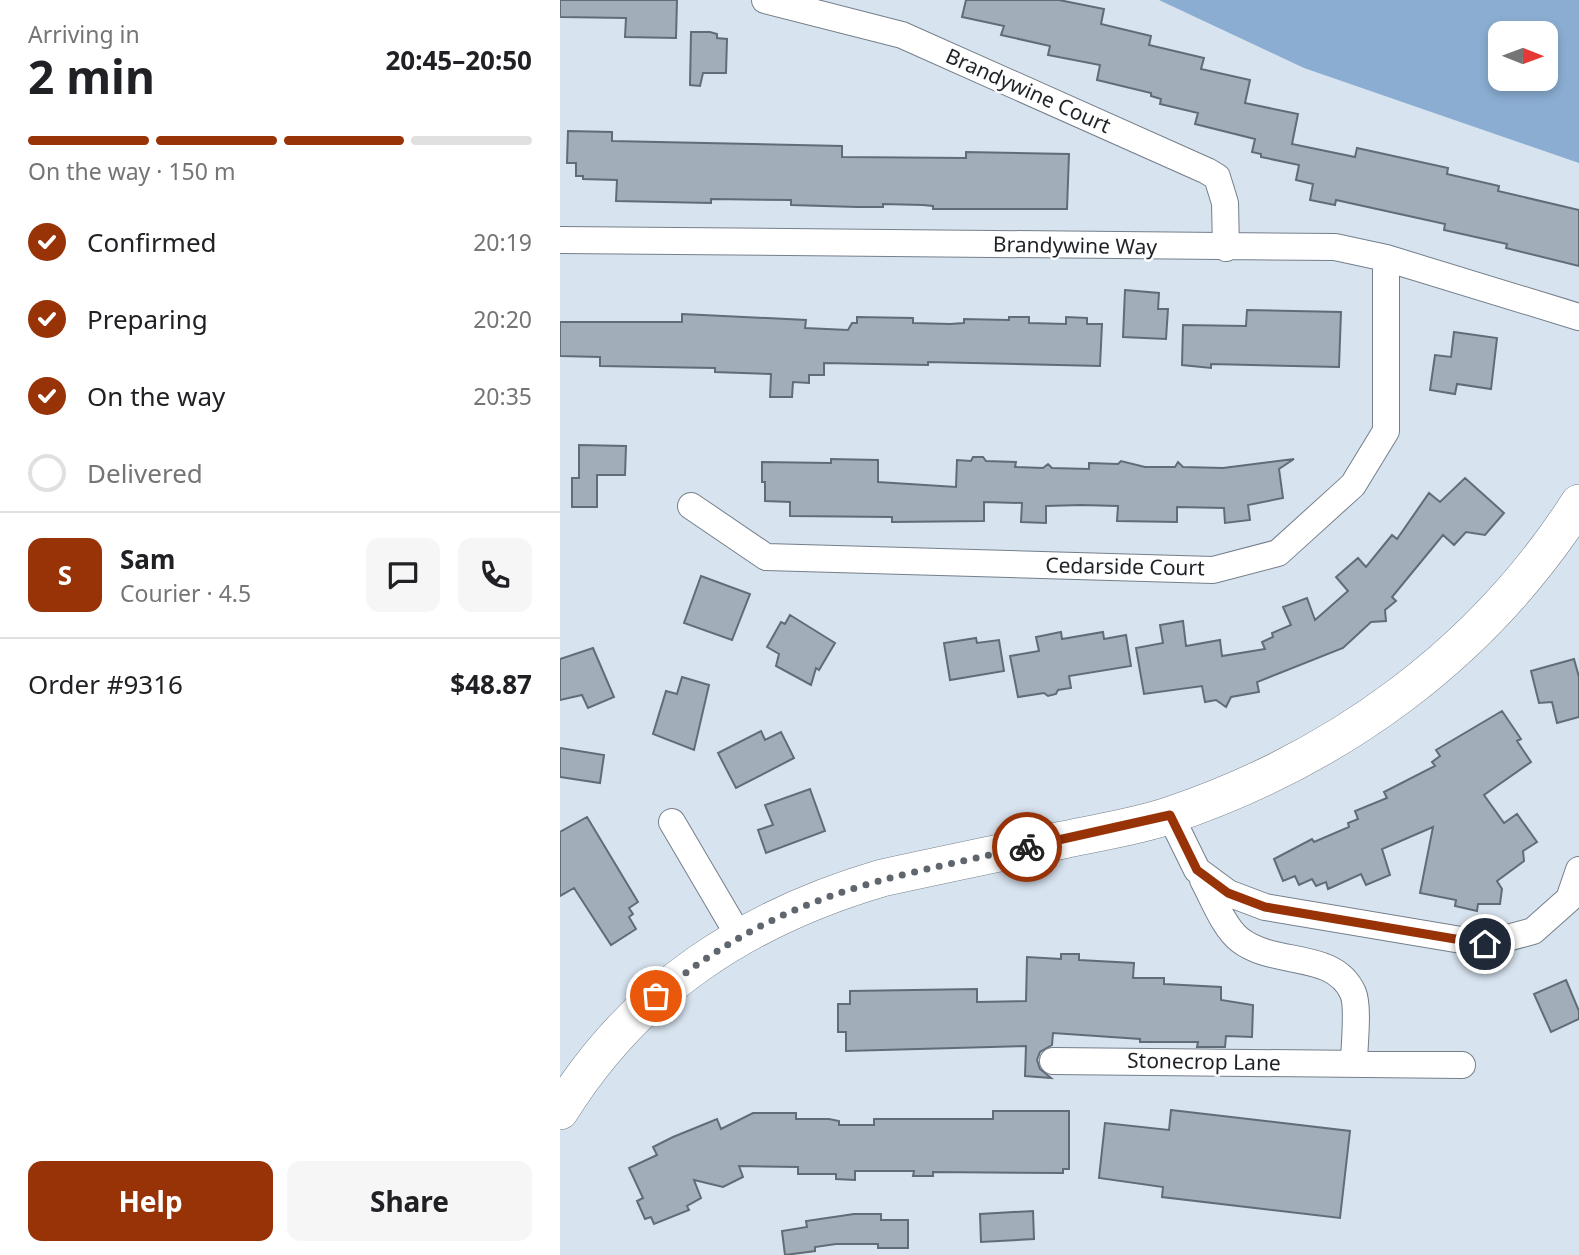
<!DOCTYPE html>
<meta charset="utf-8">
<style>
body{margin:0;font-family:"Noto Sans",sans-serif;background:#f6f6f6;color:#202124;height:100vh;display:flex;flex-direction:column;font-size:26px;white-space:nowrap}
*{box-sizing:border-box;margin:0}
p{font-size:23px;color:#757577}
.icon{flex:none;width:38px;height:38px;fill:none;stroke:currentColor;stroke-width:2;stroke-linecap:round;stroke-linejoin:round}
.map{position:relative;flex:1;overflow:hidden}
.sheet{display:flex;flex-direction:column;background:#fff;width:560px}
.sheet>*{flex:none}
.needle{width:46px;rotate:91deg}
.fabs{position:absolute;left:928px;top:21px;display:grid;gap:14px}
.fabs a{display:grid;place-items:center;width:70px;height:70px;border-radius:14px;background:#fff;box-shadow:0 4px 10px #0003;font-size:35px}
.pin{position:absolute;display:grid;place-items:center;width:60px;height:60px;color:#fff;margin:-30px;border:4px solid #fff;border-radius:50%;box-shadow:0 2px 7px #0007}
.courier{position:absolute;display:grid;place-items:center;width:70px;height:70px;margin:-35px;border:5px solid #983207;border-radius:50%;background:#fff;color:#222;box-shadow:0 2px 9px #0007}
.summary em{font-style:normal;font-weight:700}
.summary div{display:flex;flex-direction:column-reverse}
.summary{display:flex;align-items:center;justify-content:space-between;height:119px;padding:0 28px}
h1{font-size:46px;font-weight:700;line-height:52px}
.bar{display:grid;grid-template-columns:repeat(4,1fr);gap:10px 7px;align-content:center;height:84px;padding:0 28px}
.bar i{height:9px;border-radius:5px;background:#e0e0e0}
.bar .current{background:#983207}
.bar p{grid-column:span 4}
.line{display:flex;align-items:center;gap:18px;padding:0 28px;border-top:2px solid #e0e0e0}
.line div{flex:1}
.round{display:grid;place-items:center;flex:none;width:74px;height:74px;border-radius:14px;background:#f6f6f6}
ol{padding:0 28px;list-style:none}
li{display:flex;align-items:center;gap:21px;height:77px}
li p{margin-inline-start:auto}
li .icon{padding:7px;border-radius:50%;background:#983207;color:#fff;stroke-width:4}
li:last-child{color:#757577}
li i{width:38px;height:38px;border:4px solid #e0e0e0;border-radius:50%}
.primary-button{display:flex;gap:14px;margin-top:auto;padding:14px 28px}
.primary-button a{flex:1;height:80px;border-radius:14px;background:#983207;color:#fff;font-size:28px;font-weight:700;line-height:80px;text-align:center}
.primary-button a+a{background:#f6f6f6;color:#202124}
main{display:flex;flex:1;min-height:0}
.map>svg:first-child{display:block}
.forest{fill:#8aadd1;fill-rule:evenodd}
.building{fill:#a1adb9;stroke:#616c77;stroke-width:2}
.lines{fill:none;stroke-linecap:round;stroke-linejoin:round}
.street-casing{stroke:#747f8a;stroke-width:28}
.secondary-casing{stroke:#747f8a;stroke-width:38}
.street{stroke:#fff;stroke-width:26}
.secondary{stroke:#fff;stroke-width:37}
.done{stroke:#5f666d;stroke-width:7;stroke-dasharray:0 12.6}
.route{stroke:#983207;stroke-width:9}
.labels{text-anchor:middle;stroke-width:5;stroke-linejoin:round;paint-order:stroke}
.street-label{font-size:21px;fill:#1e2327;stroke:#fff}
</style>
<main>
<section class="sheet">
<div class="summary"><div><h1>2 min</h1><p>Arriving in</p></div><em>20:45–20:50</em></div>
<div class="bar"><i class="current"></i><i class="current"></i><i class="current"></i><i></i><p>On the way · 150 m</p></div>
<ol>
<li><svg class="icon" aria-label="check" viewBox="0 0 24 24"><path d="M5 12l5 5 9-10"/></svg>Confirmed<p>20:19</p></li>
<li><svg class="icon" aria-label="check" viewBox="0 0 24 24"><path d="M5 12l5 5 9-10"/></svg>Preparing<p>20:20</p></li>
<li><svg class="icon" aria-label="check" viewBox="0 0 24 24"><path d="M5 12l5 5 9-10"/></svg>On the way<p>20:35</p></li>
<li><i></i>Delivered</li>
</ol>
<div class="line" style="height:126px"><b class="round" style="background:#983207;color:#fff">S</b><div><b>Sam</b><p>Courier · 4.5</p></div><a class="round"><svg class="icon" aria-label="chat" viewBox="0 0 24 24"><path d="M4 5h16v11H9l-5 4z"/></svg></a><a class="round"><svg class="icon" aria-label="phone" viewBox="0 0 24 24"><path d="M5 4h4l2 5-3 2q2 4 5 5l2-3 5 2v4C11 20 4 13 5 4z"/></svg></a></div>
<div class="line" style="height:91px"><div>Order #9316</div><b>$48.87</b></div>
<div class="primary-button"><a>Help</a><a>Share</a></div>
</section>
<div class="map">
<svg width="1019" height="1255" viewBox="0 0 1019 1255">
<rect width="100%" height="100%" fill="#d7e3ef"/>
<!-- forest -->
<path class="forest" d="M 599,0 L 1019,0 L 1019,163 L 744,68 ZM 940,33 L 985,33 L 985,79 L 940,79 Z"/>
<!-- building -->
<path class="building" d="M 0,0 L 117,0 L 116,38 L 65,37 L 66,18 L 0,17 Z
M 406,0 L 499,0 L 544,9 L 541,24 L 591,36 L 589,45 L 644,58 L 641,69 L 690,80 L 685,103 L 738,114 L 732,144 L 795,157 L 797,148 L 888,168 L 887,174 L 939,186 L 938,191 L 1019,210 L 1019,266 L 946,248 L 947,244 L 884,230 L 885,224 L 776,200 L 775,205 L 750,200 L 753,184 L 736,180 L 739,165 L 701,157 L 701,154 L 692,152 L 695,139 L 635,124 L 638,113 L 600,104 L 601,99 L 591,96 L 591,93 L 537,80 L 540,65 L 488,55 L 490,46 L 441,35 L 444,26 L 402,17 Z
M 131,32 L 150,32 L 157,34 L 157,38 L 167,39 L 166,73 L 143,73 L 140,86 L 130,85 Z
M 8,131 L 52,132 L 52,141 L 282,146 L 282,157 L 406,158 L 406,152 L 509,154 L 507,209 L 373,209 L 373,206 L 363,205 L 323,204 L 323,207 L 297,207 L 231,205 L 231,200 L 151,199 L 151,203 L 56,201 L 57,180 L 23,179 L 23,176 L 16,176 L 16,163 L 7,163 Z
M 565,290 L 599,293 L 598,309 L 608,309 L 606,339 L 563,337 Z
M 687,310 L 781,312 L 779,367 L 651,364 L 651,368 L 622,365 L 623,325 L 686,326 Z
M 122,314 L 246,320 L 245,328 L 288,330 L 292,323 L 297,323 L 297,317 L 353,318 L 353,323 L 390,324 L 404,323 L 404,319 L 449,320 L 449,317 L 469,317 L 469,323 L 506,324 L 506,317 L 527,318 L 527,324 L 542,324 L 540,366 L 368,362 L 368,365 L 264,363 L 264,375 L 249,375 L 249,383 L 233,382 L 232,397 L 210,397 L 211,374 L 155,372 L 155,368 L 40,366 L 40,357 L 0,356 L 0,322 L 122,322 Z
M 894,332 L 937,338 L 931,389 L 897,384 L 895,394 L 870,390 L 875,355 L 891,357 Z
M 19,445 L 66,446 L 65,475 L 37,475 L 37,507 L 12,507 L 12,478 L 19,478 Z
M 413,457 L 423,457 L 426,461 L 456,462 L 455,467 L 483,468 L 488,464 L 492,468 L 529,469 L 529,463 L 558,464 L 561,461 L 585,467 L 615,467 L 618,462 L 623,467 L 663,468 L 734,459 L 719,469 L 723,498 L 688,505 L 690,520 L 665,523 L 664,508 L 617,507 L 617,522 L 557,521 L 558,506 L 521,505 L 486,506 L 486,523 L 461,522 L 462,503 L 424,502 L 424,521 L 332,522 L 332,517 L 230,516 L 230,502 L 205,501 L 205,482 L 202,482 L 202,462 L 271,463 L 271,459 L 318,460 L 318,482 L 396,487 L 397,460 L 411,461 Z
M 905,478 L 944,513 L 925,535 L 906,532 L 894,545 L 883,535 L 832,597 L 836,601 L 825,610 L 826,621 L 811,622 L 783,648 L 697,682 L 699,692 L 671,697 L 666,707 L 656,700 L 645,702 L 642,686 L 584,694 L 576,648 L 603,643 L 600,625 L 623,621 L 626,646 L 660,640 L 662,656 L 705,649 L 702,642 L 713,637 L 712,633 L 731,625 L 723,607 L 747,598 L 755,620 L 788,591 L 776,577 L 798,558 L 806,567 L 832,535 L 837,539 L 869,493 L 880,502 Z
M 141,576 L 190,594 L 172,640 L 124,623 Z
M 230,615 L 275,643 L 259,670 L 256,668 L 251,685 L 216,666 L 219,654 L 207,647 L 221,622 L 225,624 Z
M 501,632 L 502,639 L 543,632 L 544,639 L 566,635 L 571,666 L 509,676 L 511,688 L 498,690 L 496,694 L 488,696 L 484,693 L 458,697 L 450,656 L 479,651 L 476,637 Z
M 416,638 L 417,643 L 439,640 L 444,671 L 390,680 L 384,643 Z
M 33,648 L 54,697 L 28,708 L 22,695 L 0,700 L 0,659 Z
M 1014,659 L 1019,677 L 1019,717 L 997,723 L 992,702 L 979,703 L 971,671 Z
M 122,677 L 149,685 L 134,750 L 93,734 L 106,691 L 117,694 Z
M 942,711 L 961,739 L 957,741 L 971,762 L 924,795 L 944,823 L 957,814 L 977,842 L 963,851 L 964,861 L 937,881 L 942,889 L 940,904 L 918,904 L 917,911 L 895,906 L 896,900 L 860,893 L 873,827 L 822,849 L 830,875 L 806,885 L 801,874 L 768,889 L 766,882 L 756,886 L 752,879 L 739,885 L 735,876 L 723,881 L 714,859 L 752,839 L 754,842 L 789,827 L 788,823 L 798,819 L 795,811 L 827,798 L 824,792 L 875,766 L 872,762 L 880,756 L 876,750 Z
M 201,731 L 205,740 L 221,732 L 234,758 L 176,788 L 158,753 Z
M 0,748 L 44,755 L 40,783 L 0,777 Z
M 250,789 L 265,831 L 206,853 L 198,830 L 213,825 L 205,805 Z
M 27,817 L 78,902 L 69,908 L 73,914 L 69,917 L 76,929 L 51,945 L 14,888 L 0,896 L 0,832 Z
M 501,954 L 519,954 L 519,960 L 574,963 L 573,978 L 604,978 L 604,984 L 661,987 L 661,1000 L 693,1005 L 692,1037 L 666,1036 L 665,1047 L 637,1047 L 638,1042 L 580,1042 L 580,1039 L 493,1033 L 492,1045 L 480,1052 L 477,1060 L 480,1069 L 491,1078 L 465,1076 L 466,1046 L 286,1051 L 286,1032 L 278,1032 L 278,1004 L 290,1004 L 290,991 L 417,989 L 417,1002 L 466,1001 L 467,957 L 501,959 Z
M 1006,980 L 1019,1011 L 1019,1019 L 991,1032 L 974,994 Z
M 611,1110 L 790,1131 L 780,1218 L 602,1197 L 603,1187 L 539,1178 L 545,1123 L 609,1130 Z
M 433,1111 L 509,1111 L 509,1169 L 503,1169 L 503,1173 L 373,1172 L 373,1176 L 353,1176 L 354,1171 L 295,1171 L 295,1180 L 276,1179 L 276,1174 L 238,1174 L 238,1167 L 179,1166 L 183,1177 L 163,1187 L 134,1180 L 141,1198 L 127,1206 L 129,1210 L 94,1224 L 91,1217 L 85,1219 L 77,1201 L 83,1198 L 69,1168 L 97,1155 L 93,1147 L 113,1137 L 157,1119 L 161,1129 L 193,1113 L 236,1113 L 236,1119 L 269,1119 L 279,1121 L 279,1125 L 314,1125 L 314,1119 L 433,1119 Z
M 473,1211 L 474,1239 L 421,1242 L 420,1214 Z
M 294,1214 L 321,1214 L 321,1220 L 348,1220 L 348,1248 L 318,1248 L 318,1244 L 276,1244 L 255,1247 L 255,1251 L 225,1255 L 222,1231 L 247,1227 L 246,1221 Z"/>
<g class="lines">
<defs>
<path id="street" d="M 205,0 L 342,35 L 647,171 L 657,177 L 665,203 L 666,248
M 0,240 L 775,247 L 826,258 L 1019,317
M 131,506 L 206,557 L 653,570 L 718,553 L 793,485 L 826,431 L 826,258
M 610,815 L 637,870 L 668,893 L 705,907 L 925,944 L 973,931 L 1009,899 L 1019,870
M 112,822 L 179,936
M 643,880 C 653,898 664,928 680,940 C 715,967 774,950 793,993 C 799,1007 794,1047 794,1064
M 493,1061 L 902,1065"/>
<path id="secondary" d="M 0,1111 C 76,989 186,918 322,878 C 382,865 443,852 503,840 C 539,832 576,827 611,815 C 779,758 923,653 1019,503"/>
</defs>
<!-- street casing -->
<use href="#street" class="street-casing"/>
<!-- secondary casing -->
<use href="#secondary" class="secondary-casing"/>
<!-- street -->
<use href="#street" class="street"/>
<!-- secondary -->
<use href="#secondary" class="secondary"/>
</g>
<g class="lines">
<!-- done -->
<path class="done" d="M 96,996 C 219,895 316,880 467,847"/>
<!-- route -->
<path class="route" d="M 467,847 L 610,815 L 637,870 L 668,893 L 705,907 L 925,944"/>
</g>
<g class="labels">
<!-- street labels -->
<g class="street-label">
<text transform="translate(468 91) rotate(24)" y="7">Brandywine Court</text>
<text transform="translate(515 246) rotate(1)" y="7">Brandywine Way</text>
<text transform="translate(565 567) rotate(1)" y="7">Cedarside Court</text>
<text transform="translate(644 1062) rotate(1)" y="7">Stonecrop Lane</text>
</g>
</g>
</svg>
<div class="fabs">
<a><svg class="needle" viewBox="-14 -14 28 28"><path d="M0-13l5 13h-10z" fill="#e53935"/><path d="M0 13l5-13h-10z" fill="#757577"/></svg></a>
</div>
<div class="pin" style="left:96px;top:996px;background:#ea580c"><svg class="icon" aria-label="bag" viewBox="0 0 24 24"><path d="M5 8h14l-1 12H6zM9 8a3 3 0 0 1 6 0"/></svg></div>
<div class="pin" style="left:925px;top:944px;background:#1f2937"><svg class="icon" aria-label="home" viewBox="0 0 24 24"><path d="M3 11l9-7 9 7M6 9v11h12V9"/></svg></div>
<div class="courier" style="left:467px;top:847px"><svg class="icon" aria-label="bike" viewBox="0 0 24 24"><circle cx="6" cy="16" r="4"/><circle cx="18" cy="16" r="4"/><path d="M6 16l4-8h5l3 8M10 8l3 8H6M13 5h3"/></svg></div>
</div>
</main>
